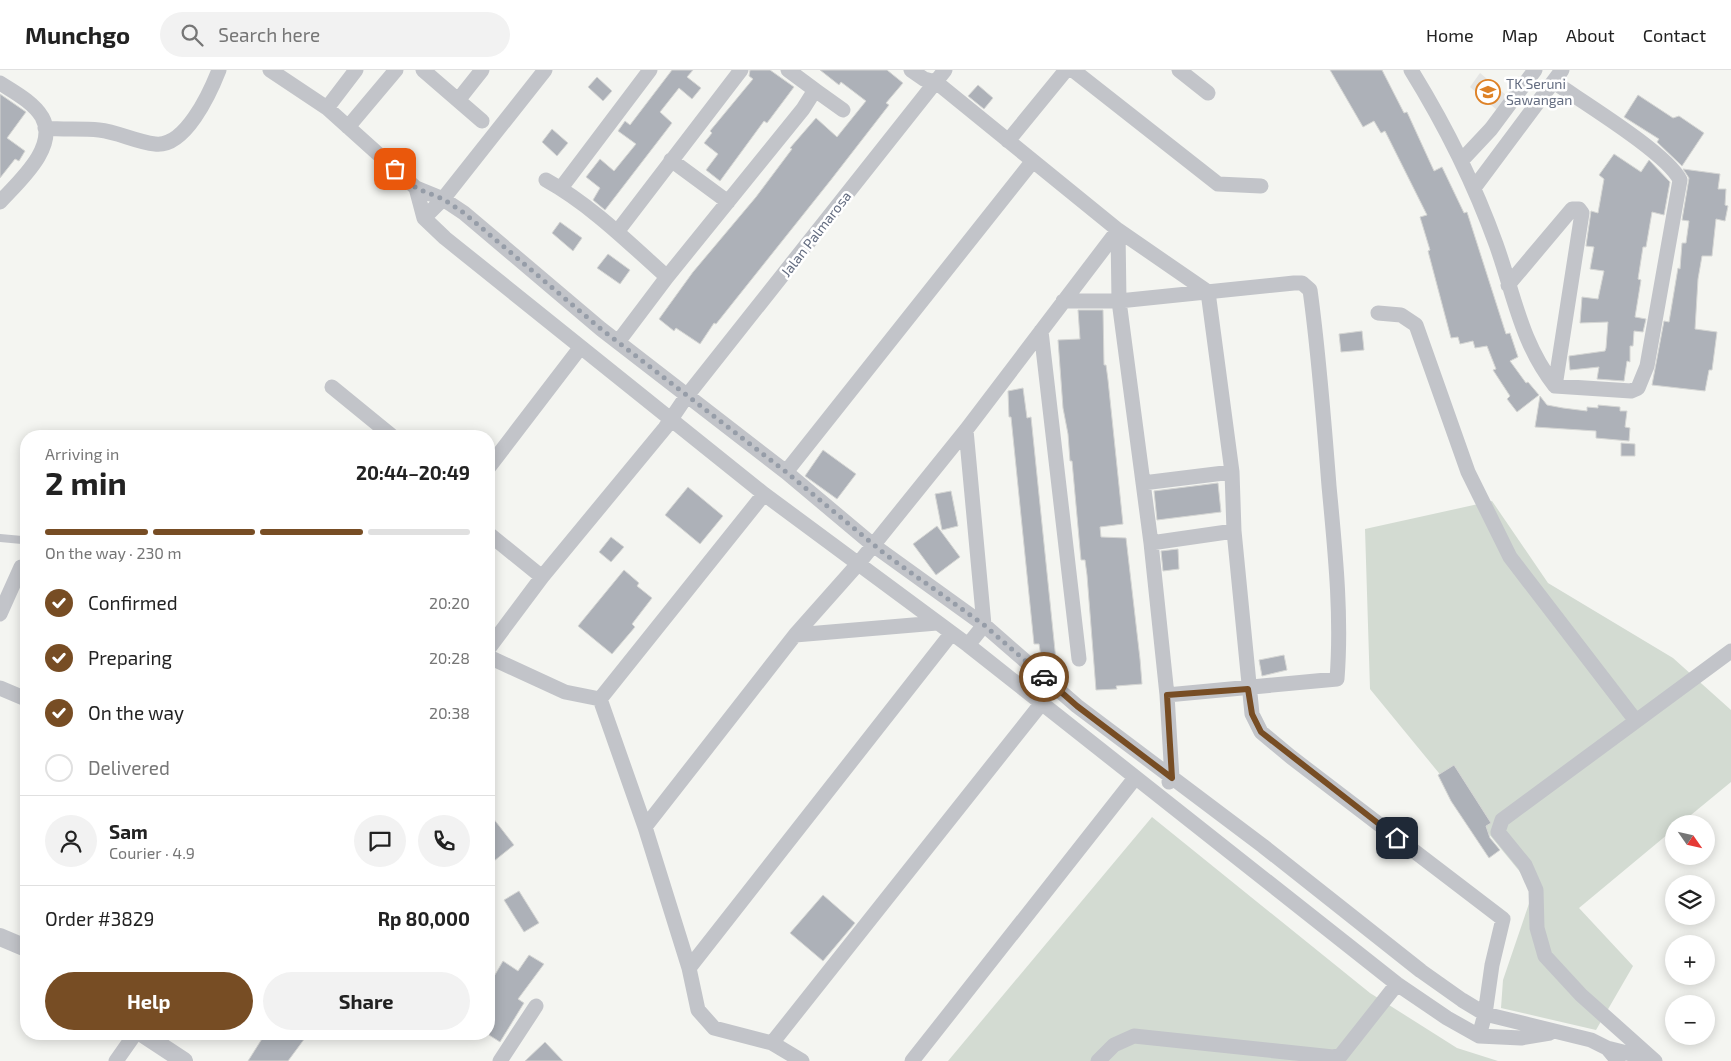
<!DOCTYPE html>
<meta charset="utf-8">
<style>
body{margin:0;font-family:"Exo 2",sans-serif;background:#f2f2f2;color:#222;height:100vh;display:flex;flex-direction:column;font-size:19px;white-space:nowrap}
*{box-sizing:border-box;margin:0}
p{font-size:16px;color:#767676}
.icon{flex:none;width:28px;height:28px;fill:none;stroke:currentColor;stroke-width:2;stroke-linecap:round;stroke-linejoin:round}
.map{position:relative;flex:1;overflow:hidden}
.details{position:absolute;left:20px;top:360px;width:475px;height:610px;display:flex;flex-direction:column;background:#fff;border-radius:20px;box-shadow:0 2px 12px #0003}
.details>*{flex:none}
.needle{width:32px;rotate:124deg}
.controls{position:absolute;left:1665px;top:745px;display:grid;gap:10px}
.controls a{display:grid;place-items:center;width:50px;height:50px;border-radius:50%;background:#fff;box-shadow:0 2px 12px #0003;font-size:25px}
.pin{position:absolute;display:grid;place-items:center;width:42px;height:42px;color:#fff;margin:-21px;border-radius:10px;box-shadow:0 2px 8px #0006}
.courier{position:absolute;display:grid;place-items:center;width:50px;height:50px;margin:-25px;border:4px solid #774d24;border-radius:50%;background:#fff;color:#222;box-shadow:0 1px 6px #0007}
.head em{font-style:normal;font-weight:700}
.head div{display:flex;flex-direction:column-reverse}
.head{display:flex;align-items:center;justify-content:space-between;height:85px;padding:0 25px}
h1{font-size:32px;font-weight:700;line-height:38px}
.bar{display:grid;grid-template-columns:repeat(4,1fr);gap:8px 5px;align-content:center;height:60px;padding:0 25px}
.bar i{height:6px;border-radius:4px;background:#e0e0e0}
.bar .current{background:#774d24}
.bar p{grid-column:span 4}
.line{display:flex;align-items:center;gap:12px;padding:0 25px;border-top:1px solid #e0e0e0}
.line div{flex:1}
.round{display:grid;place-items:center;flex:none;width:52px;height:52px;border-radius:26px;background:#f2f2f2}
ol{padding:0 25px;list-style:none}
li{display:flex;align-items:center;gap:15px;height:55px}
li p{margin-inline-start:auto}
li .icon{padding:5px;border-radius:50%;background:#774d24;color:#fff;stroke-width:4}
li:last-child{color:#767676}
li i{width:28px;height:28px;border:2px solid #e0e0e0;border-radius:50%}
.button{display:flex;gap:10px;margin-top:auto;padding:10px 25px}
.button a{flex:1;height:58px;border-radius:30px;background:#774d24;color:#fff;font-size:20px;font-weight:700;line-height:58px;text-align:center}
.button a+a{background:#f2f2f2;color:#222}
header{display:flex;align-items:center;gap:30px;box-sizing:border-box;height:70px;padding:0 25px;background:#fff;border-bottom:1px solid #e0e0e0}
header strong{font-size:24px}
nav{display:flex;gap:28px;margin-inline-start:auto;font-size:18px}
.search{width:350px;height:45px;background:#f2f2f2;display:flex;align-items:center;gap:12px;box-sizing:border-box;padding:0 18px;border-radius:28px;color:#767676;font-size:19px}
.map>svg:first-child{display:block}
.built{fill:#e4e5e4}
.green{fill:#d3dbd2}
.building{fill:#adb1b8;stroke:#d5d6d4}
.lines{fill:none;stroke-linecap:round;stroke-linejoin:round}
.service{stroke:#c2c4c9;stroke-width:8}
.minor{stroke:#c2c4c9;stroke-width:15}
.tertiary{stroke:#c2c4c9;stroke-width:18}
.done{stroke:#969da8;stroke-width:5;stroke-dasharray:0 9}
.route{stroke:#774d24;stroke-width:6}
.labels{text-anchor:middle;stroke-width:5;stroke-linejoin:round;paint-order:stroke}
.poi-label{font-size:14px;fill:#646d81;stroke:#fff;text-anchor:start}
.street-label{font-size:14px;fill:#646d81;stroke:#fff}
</style>
<header>
<strong>Munchgo</strong>
<div class="search"><svg class="icon" aria-label="search" viewBox="0 0 24 24"><circle cx="10" cy="10" r="6"/><path d="M15 15l6 6"/></svg>Search here</div>
<nav><a>Home</a><a>Map</a><a>About</a><a>Contact</a></nav>
</header>
<div class="map">
<svg width="1731" height="991" viewBox="0 0 1731 991">
<rect width="100%" height="100%" fill="#f4f5f1"/>
<!-- built -->
<path class="built" d="M 1480,3 L 1507,26 L 1497,40 L 1470,17 Z"/>
<!-- green -->
<path class="green" d="M 1492,431 L 1548,513 L 1673,588 L 1731,640 L 1731,712 L 1680,754 L 1674,754 L 1674,759 L 1579,838 L 1633,896 L 1596,960 L 1501,938 L 1503,910 L 1534,819 L 1370,619 L 1365,459 Z
M 1152,747 L 1370,923 L 1457,978 L 1498,991 L 948,991 Z"/>
<!-- building -->
<path class="building" d="M 672,0 L 693,0 L 687,7 L 701,18 L 692,29 L 679,18 L 660,42 L 672,53 L 605,140 L 593,130 L 600,118 L 586,107 L 600,89 L 614,101 L 636,74 L 618,61 L 625,51 L 630,55 Z
M 750,0 L 770,0 L 794,17 L 767,53 L 764,51 L 720,111 L 706,100 L 718,84 L 704,73 L 712,63 L 710,61 L 753,9 L 749,6 Z
M 820,0 L 887,0 L 903,13 L 886,33 L 889,35 L 830,111 L 716,254 L 714,253 L 700,274 L 676,258 L 674,261 L 659,249 L 693,202 L 756,127 L 792,79 L 790,78 L 816,48 L 837,67 L 866,31 L 841,12 L 839,15 Z
M 1330,0 L 1382,0 L 1404,43 L 1407,42 L 1434,101 L 1442,97 L 1464,143 L 1467,142 L 1506,264 L 1510,263 L 1518,287 L 1510,291 L 1526,313 L 1528,312 L 1539,325 L 1517,342 L 1507,329 L 1510,326 L 1493,300 L 1496,299 L 1487,276 L 1475,278 L 1473,271 L 1460,274 L 1458,267 L 1451,268 L 1428,181 L 1430,180 L 1420,147 L 1427,145 L 1385,61 L 1381,63 L 1374,51 L 1363,57 Z
M 597,7 L 612,21 L 603,31 L 588,17 Z
M 978,15 L 993,28 L 984,39 L 968,26 Z
M 0,24 L 26,42 L 7,68 L 25,81 L 19,91 L 15,89 L 0,108 Z
M 1638,25 L 1673,48 L 1679,46 L 1704,63 L 1682,96 L 1657,72 L 1659,69 L 1624,47 Z
M 552,59 L 568,73 L 557,86 L 542,72 Z
M 1614,84 L 1641,102 L 1649,90 L 1670,112 L 1664,145 L 1652,142 L 1646,177 L 1643,177 L 1638,209 L 1641,210 L 1635,247 L 1646,249 L 1643,262 L 1634,261 L 1633,276 L 1630,276 L 1630,292 L 1627,291 L 1624,311 L 1597,309 L 1599,297 L 1570,300 L 1569,289 L 1569,286 L 1605,281 L 1606,278 L 1608,252 L 1580,253 L 1582,227 L 1598,229 L 1604,201 L 1590,199 L 1594,177 L 1586,176 L 1591,141 L 1598,143 L 1604,109 L 1599,105 Z
M 1683,99 L 1720,104 L 1718,119 L 1726,119 L 1725,135 L 1728,136 L 1725,151 L 1716,149 L 1712,186 L 1702,186 L 1698,209 L 1695,259 L 1717,262 L 1712,300 L 1709,300 L 1705,321 L 1652,315 L 1664,251 L 1669,252 L 1678,198 L 1680,199 L 1682,173 L 1686,173 L 1689,151 L 1682,150 L 1689,108 Z
M 560,152 L 582,168 L 573,181 L 552,163 Z
M 608,184 L 630,200 L 620,214 L 597,198 Z
M 1078,240 L 1103,240 L 1104,295 L 1106,295 L 1108,310 L 1123,454 L 1100,457 L 1101,467 L 1126,468 L 1140,589 L 1142,614 L 1116,616 L 1117,619 L 1096,620 L 1087,505 L 1085,490 L 1081,490 L 1072,391 L 1070,391 L 1068,364 L 1063,338 L 1058,270 L 1080,269 Z
M 1362,261 L 1364,280 L 1341,282 L 1339,264 Z
M 1023,318 L 1027,348 L 1031,347 L 1057,600 L 1051,601 L 1042,593 L 1039,574 L 1034,574 L 1011,347 L 1009,347 L 1008,321 Z
M 1540,326 L 1547,335 L 1563,338 L 1587,341 L 1587,337 L 1598,338 L 1598,335 L 1620,337 L 1620,341 L 1627,341 L 1625,357 L 1630,358 L 1629,371 L 1596,368 L 1596,361 L 1535,357 Z
M 1621,373 L 1635,374 L 1635,386 L 1621,386 Z
M 823,380 L 856,404 L 837,429 L 805,406 Z
M 1218,413 L 1221,442 L 1157,450 L 1154,421 Z
M 688,417 L 723,446 L 700,474 L 665,445 Z
M 951,421 L 958,456 L 942,460 L 935,424 Z
M 937,456 L 960,487 L 936,505 L 913,474 Z
M 611,467 L 624,477 L 611,492 L 599,482 Z
M 1178,479 L 1179,499 L 1163,501 L 1161,481 Z
M 624,500 L 639,513 L 637,516 L 652,528 L 632,554 L 635,557 L 612,584 L 578,556 Z
M 1284,585 L 1287,600 L 1262,606 L 1259,590 Z
M 1454,695 L 1491,753 L 1486,756 L 1490,768 L 1500,780 L 1489,788 L 1451,731 L 1438,705 Z
M 489,743 L 514,775 L 494,791 L 489,784 Z
M 519,821 L 539,853 L 524,862 L 504,830 Z
M 823,825 L 855,853 L 823,891 L 790,863 Z
M 529,885 L 544,894 L 518,929 L 524,933 L 500,972 L 489,965 L 489,915 L 503,891 L 518,901 Z
M 265,964 L 308,964 L 288,991 L 248,991 Z
M 545,972 L 563,991 L 525,991 Z"/>
<g class="lines">
<!-- service -->
<path class="service" d="M 0,468 L 22,470"/>
<!-- minor -->
<path class="minor" d="M 270,0 L 327,38 L 416,118 L 443,129 L 464,143 L 601,259 L 786,402 L 873,475 L 984,555 L 1077,636 L 1263,776 L 1421,901 L 1462,930 L 1485,944 L 1591,970 L 1607,978 L 1618,991
M 423,0 L 482,51
M 911,0 L 924,9 L 936,12 L 1118,160 L 1208,222 L 1232,402 L 1234,461 L 1252,644 L 1261,662 L 1291,687 L 1503,849 L 1492,895 L 1485,944 L 1479,966
M 1073,0 L 1218,114 L 1261,116
M 1179,0 L 1208,23
M 1411,0 C 1445,55 1474,113 1496,174 C 1514,224 1521,273 1555,316 L 1631,321 L 1638,318 L 1647,296 L 1680,110 C 1667,83 1581,31 1554,12
M 0,13 C 14,22 33,32 42,47 C 59,77 18,112 0,132
M 815,20 L 843,40
M 459,29 L 482,0
M 327,38 L 356,0
M 348,57 L 396,0
M 45,58 C 63,60 82,58 99,60 C 118,62 136,72 155,74 C 185,78 210,23 219,0
M 1008,71 L 1066,0
M 671,90 L 728,132
M 1461,91 L 1491,59 L 1535,0
M 546,110 C 591,135 629,173 667,207
M 416,118 L 424,148 L 445,168 L 764,424 L 968,575 L 1397,914 L 1447,948 L 1479,966 L 1521,968 L 1550,963
M 561,118 L 650,0
M 1474,118 L 1562,0
M 424,148 L 443,129 L 545,0
M 617,162 L 741,0
M 1508,215 L 1572,139 L 1579,139 L 1582,143 L 1555,316
M 1063,231 L 1119,231 L 1294,213 L 1302,213 L 1310,220 C 1319,285 1324,351 1329,416 C 1335,480 1342,545 1337,609 L 1167,625
M 1378,243 L 1401,245 L 1416,255 L 1468,402 L 1510,487 L 1636,651
M 1041,261 L 1079,589
M 618,272 L 667,207 L 803,39 L 815,20 L 788,0
M 332,317 L 392,366
M 966,360 L 984,555 L 968,575
M 489,397 L 580,278
M 786,402 L 1032,92
M 1143,413 L 1232,402
M 489,464 L 542,507
M 1151,473 L 1234,461
M 0,544 L 21,497
M 795,565 L 937,553
M 489,578 L 542,507 L 665,358 L 686,327 L 945,0
M 489,587 L 565,622 L 600,629 L 645,757 L 689,898 L 698,940 L 714,958 L 772,973 L 802,991
M 0,618 L 26,629
M 600,629 L 764,424
M 645,757 L 795,565 L 858,494 L 966,360 L 1118,160 L 1119,231 L 1151,473 L 1167,625 L 1172,708 L 1169,712
M 689,898 L 951,564
M 772,973 L 1041,634
M 1607,978 L 1651,989
M 116,991 L 135,964
M 500,991 L 536,936
M 912,991 L 1135,708
M 1098,991 L 1114,975 L 1134,966 L 1333,987 L 1341,985 L 1397,914
M 1655,991 L 1581,925 L 1545,886 L 1537,858 L 1536,820 L 1525,795 L 1498,762 L 1502,750 L 1731,581"/>
<!-- tertiary -->
<path class="tertiary" d="M 0,867 L 26,878
M 143,964 L 184,991"/>
</g>
<g class="lines">
<!-- done -->
<path class="done" d="M 395,99 L 416,118 L 443,129 L 464,143 L 601,259 L 786,402 L 885,484 L 984,555 L 1044,607"/>
<!-- route -->
<path class="route" d="M 1044,607 L 1077,636 L 1172,708 L 1167,625 L 1248,619 L 1252,644 L 1261,662 L 1397,768"/>
</g>
<!-- icons -->
<defs>
<symbol id="school-ring" viewBox="-11 -11 22 22"><circle r="9.5" fill="#fff" stroke="#de8227" stroke-width="1.5"/><path d="M0-5L7-2L0 1L-7-2ZM-4 1L0 2.5L4 1V4Q0 6-4 4Z" fill="#de8227"/></symbol>
</defs>
<g fill-rule="evenodd">
<use href="#school-ring" x="1474" y="8" width="28" height="28"/>
</g>
<g class="labels">
<!-- poi labels -->
<g class="poi-label">
<text x="1506" y="19">TK Seruni<tspan x="1506" dy="16">Sawangan</tspan></text>
</g>
<!-- street labels -->
<g class="street-label">
<text transform="translate(816 164) rotate(-52)" y="5">Jalan Palmarosa</text>
</g>
</g>
</svg>
<div class="controls">
<a><svg class="needle" viewBox="-14 -14 28 28"><path d="M0-13l5 13h-10z" fill="#e53935"/><path d="M0 13l5-13h-10z" fill="#767676"/></svg></a>
<a><svg class="icon" aria-label="layers" viewBox="0 0 24 24"><path d="M12 4l9 5-9 5-9-5zM3 14l9 5 9-5"/></svg></a>
<a>+</a>
<a>−</a>
</div>
<div class="pin" style="left:395px;top:99px;background:#ea580c"><svg class="icon" aria-label="bag" viewBox="0 0 24 24"><path d="M5 8h14l-1 12H6zM9 8a3 3 0 0 1 6 0"/></svg></div>
<div class="pin" style="left:1397px;top:768px;background:#1f2937"><svg class="icon" aria-label="home" viewBox="0 0 24 24"><path d="M3 11l9-7 9 7M6 9v11h12V9"/></svg></div>
<div class="courier" style="left:1044px;top:607px"><svg class="icon" aria-label="car" viewBox="0 0 24 24"><path d="M5 17H2v-5l4-1 3-4h7l3 4 3 1v5h-3M9 17h6M6 11h13"/><circle cx="7" cy="17" r="2"/><circle cx="17" cy="17" r="2"/></svg></div>
<section class="details">
<div class="head"><div><h1>2 min</h1><p>Arriving in</p></div><em>20:44–20:49</em></div>
<div class="bar"><i class="current"></i><i class="current"></i><i class="current"></i><i></i><p>On the way · 230 m</p></div>
<ol>
<li><svg class="icon" aria-label="check" viewBox="0 0 24 24"><path d="M5 12l5 5 9-10"/></svg>Confirmed<p>20:20</p></li>
<li><svg class="icon" aria-label="check" viewBox="0 0 24 24"><path d="M5 12l5 5 9-10"/></svg>Preparing<p>20:28</p></li>
<li><svg class="icon" aria-label="check" viewBox="0 0 24 24"><path d="M5 12l5 5 9-10"/></svg>On the way<p>20:38</p></li>
<li><i></i>Delivered</li>
</ol>
<div class="line" style="height:90px"><a class="round"><svg class="icon" aria-label="person" viewBox="0 0 24 24"><circle cx="12" cy="8" r="4"/><path d="M4 21q1-7 8-7t8 7"/></svg></a><div><b>Sam</b><p>Courier · 4.9</p></div><a class="round"><svg class="icon" aria-label="chat" viewBox="0 0 24 24"><path d="M4 5h16v11H9l-5 4z"/></svg></a><a class="round"><svg class="icon" aria-label="phone" viewBox="0 0 24 24"><path d="M5 4h4l2 5-3 2q2 4 5 5l2-3 5 2v4C11 20 4 13 5 4z"/></svg></a></div>
<div class="line" style="height:65px"><div>Order #3829</div><b>Rp 80,000</b></div>
<div class="button"><a>Help</a><a>Share</a></div>
</section>
</div>
